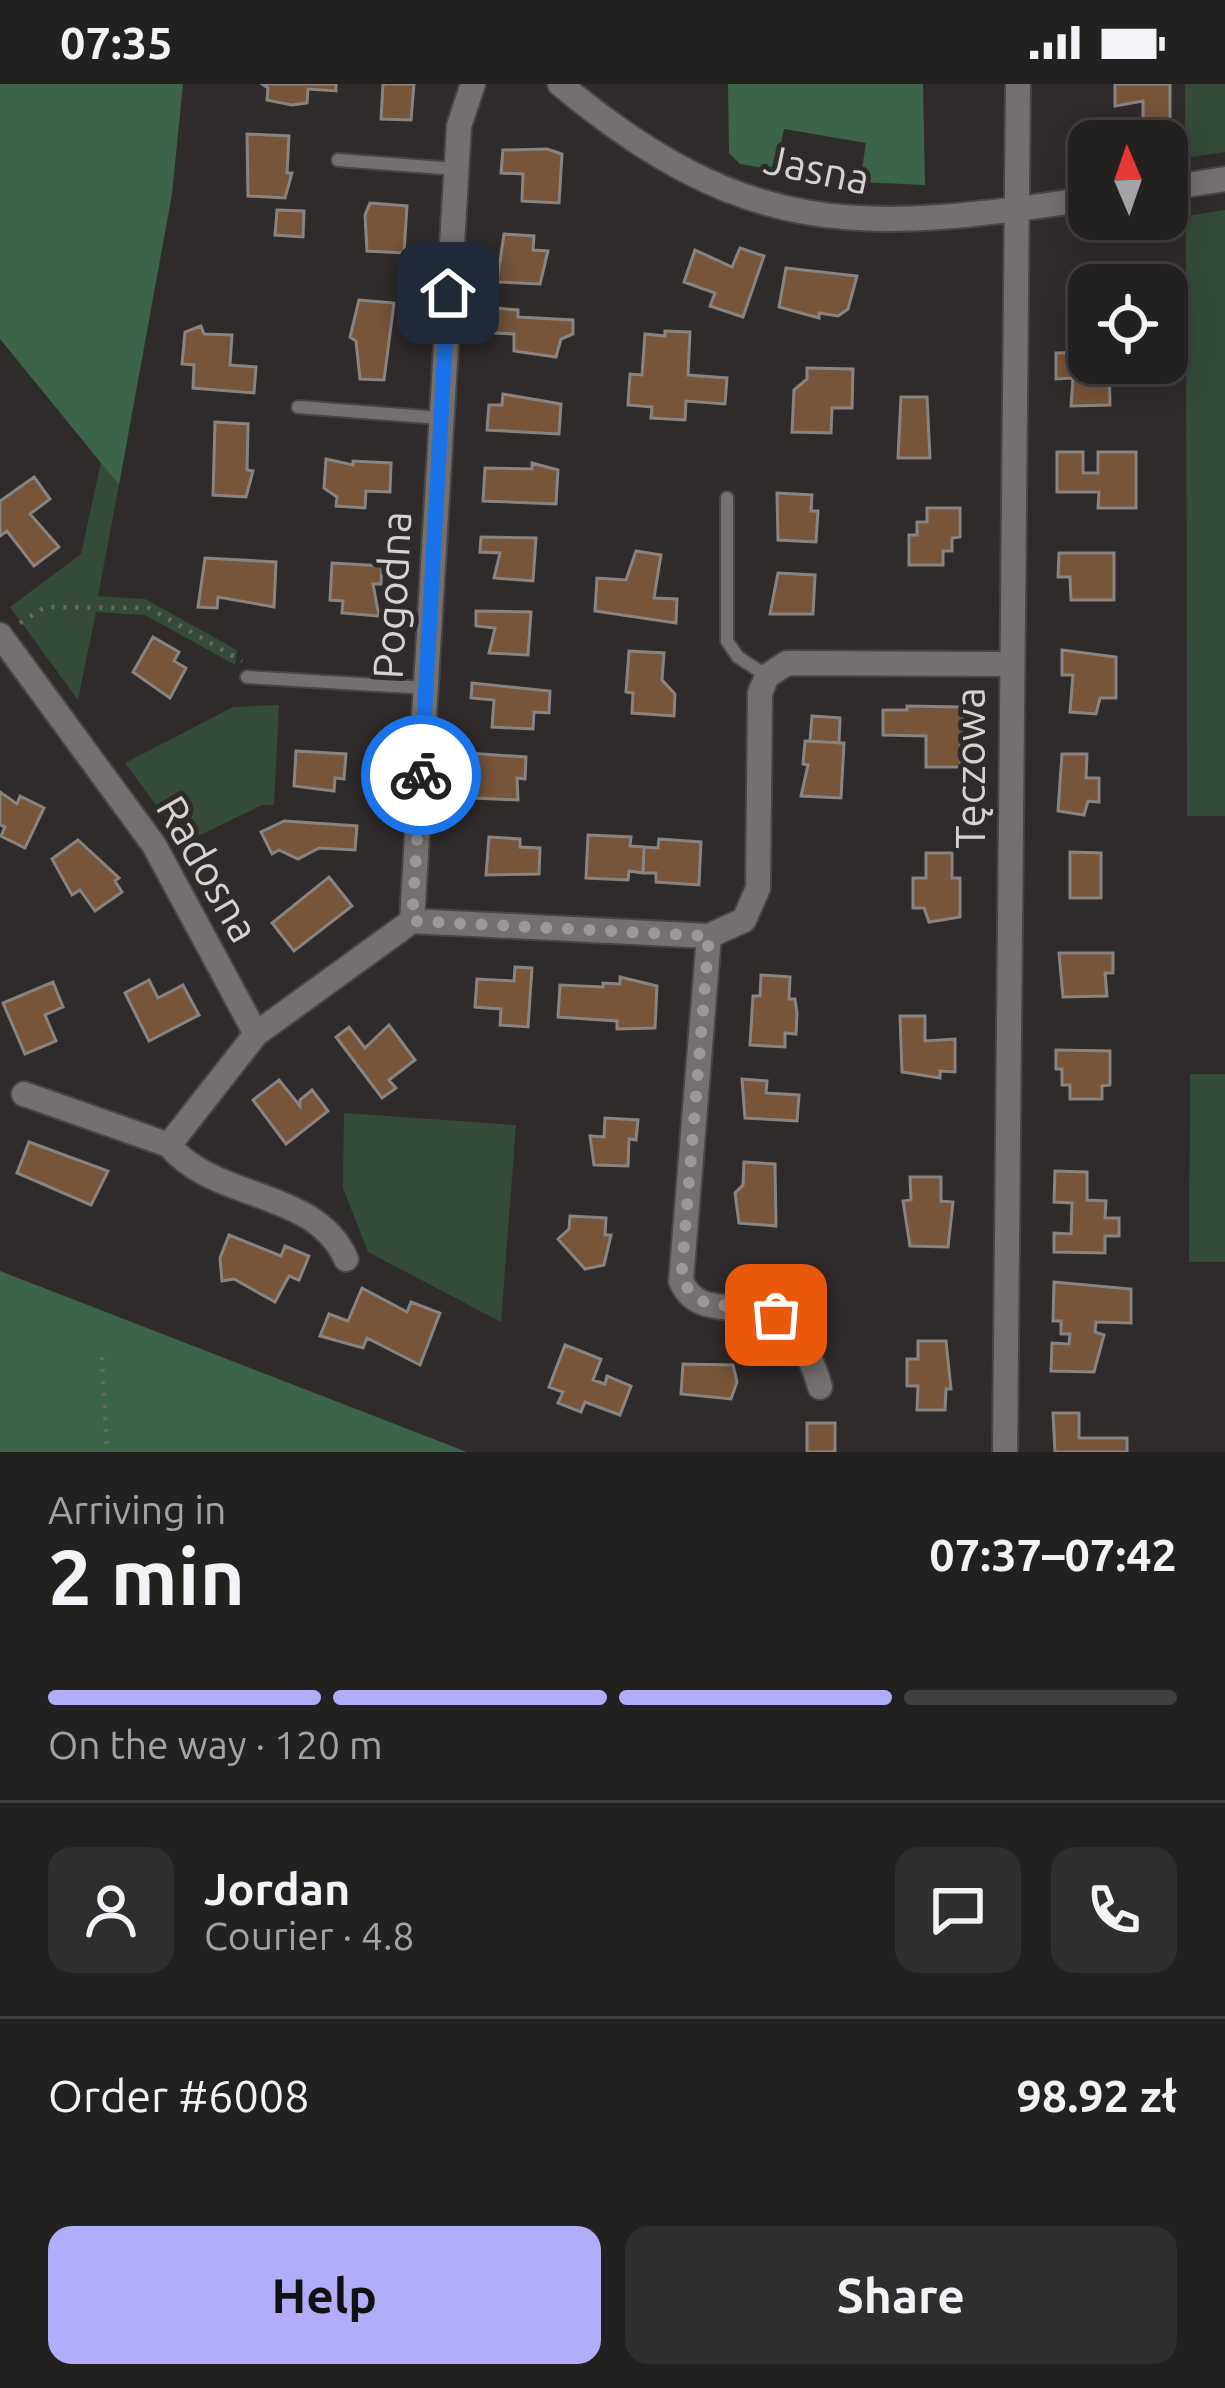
<!DOCTYPE html>
<meta charset="utf-8">
<style>
body{margin:0;font-family:Ubuntu,sans-serif;background:#2f2d2d;color:#f1f3f6;height:100vh;display:flex;flex-direction:column;font-size:45px;white-space:nowrap}
*{box-sizing:border-box;margin:0}
p{font-size:39px;color:#a3a3a5}
.icon{flex:none;width:66px;height:66px;fill:none;stroke:currentColor;stroke-width:2;stroke-linecap:round;stroke-linejoin:round}
.map{position:relative;height:1368px;overflow:hidden}
.drawer{display:flex;flex-direction:column;background:#232020;flex:1}
.drawer>*{flex:none}
.needle{width:78px;rotate:358deg}
.tools{position:absolute;left:1068px;top:36px;display:grid;gap:24px}
.tools a{display:grid;place-items:center;width:120px;height:120px;border-radius:24px;background:#232020;box-shadow:0 6px 30px #0003,0 0 0 3px #403e3e;font-size:60px}
.pin{position:absolute;display:grid;place-items:center;width:102px;height:102px;color:#fff;margin:-51px;border-radius:24px;box-shadow:0 6px 18px #0006}
.courier{position:absolute;display:grid;place-items:center;width:120px;height:120px;margin:-60px;border:9px solid #1a73e8;border-radius:50%;background:#fff;color:#222;box-shadow:0 3px 15px #0007}
.overview em{font-style:normal;font-weight:700}
.overview div{display:flex;flex-direction:column-reverse}
.overview{display:flex;align-items:center;justify-content:space-between;height:204px;padding:0 48px}
h1{font-size:78px;font-weight:700;line-height:90px}
.bar{display:grid;grid-template-columns:repeat(4,1fr);gap:18px 12px;align-content:center;height:144px;padding:0 48px}
.bar i{height:15px;border-radius:9px;background:#403e3e}
.bar .selected{background:#b1adfa}
.bar p{grid-column:span 4}
.line{display:flex;align-items:center;gap:30px;padding:0 48px;border-top:3px solid #403e3e}
.line div{flex:1}
.round{display:grid;place-items:center;flex:none;width:126px;height:126px;border-radius:24px;background:#2f2d2d}
.button{display:flex;gap:24px;margin-top:auto;padding:24px 48px}
.button a{flex:1;height:138px;border-radius:24px;background:#b1adfa;color:#111;font-size:48px;font-weight:700;line-height:138px;text-align:center}
.button a+a{background:#2f2d2d;color:#f1f3f6}
.status{display:flex;justify-content:space-between;align-items:center;height:84px;padding:0 60px;background:#232020;direction:ltr}
.status svg{height:33px;fill:currentColor}
.map>svg:first-child{display:block}
.green{fill:#344b3a}
.forest{fill:#3c6448}
.building{fill:#785438;stroke:#888482;stroke-width:3}
.lines{fill:none;stroke-linecap:round;stroke-linejoin:round}
.lane-casing{stroke:#484645;stroke-width:16}
.street-casing{stroke:#484645;stroke-width:28}
.path{stroke:#6a6766;stroke-width:4.5;stroke-dasharray:3 9;stroke-linecap:butt}
.lane{stroke:#74706f;stroke-width:12}
.street{stroke:#74706f;stroke-width:24}
.done{stroke:#9b9897;stroke-width:12;stroke-dasharray:0 21.6}
.route{stroke:#1a73e8;stroke-width:15}
.labels{text-anchor:middle;stroke-width:10;stroke-linejoin:round;paint-order:stroke}
.street-label{font-size:42px;fill:#d5d3d2;stroke:#2f2b2a}
</style>
<div class="status"><b>07:35</b><svg viewBox="0 0 49 12"><path d="M0 12V9h3v3zM5 12V6h3v6zM10 12V3h3v9zM15 12V0h3v12zM26 1h20v11H26zM47 4h2v5h-2z"/></svg></div>
<div class="map">
<svg width="1225" height="1368" viewBox="0 0 1225 1368">
<rect width="100%" height="100%" fill="#2f2b2a"/>
<!-- green -->
<path class="green" d="M 1185,0 L 1225,0 L 1225,68 L 1185,74 Z
M 1225,126 L 1225,732 L 1187,732 L 1186,132 Z
M 101,378 L 119,401 L 98,512 L 145,515 L 237,566 L 235,581 L 145,531 L 96,528 L 78,616 L 10,523 L 81,470 Z
M 279,621 L 274,721 L 262,721 L 184,759 L 125,679 L 233,623 Z
M 1190,990 L 1225,990 L 1225,1178 L 1189,1178 Z
M 344,1029 L 516,1041 L 501,1238 L 368,1168 L 343,1104 Z"/>
<!-- forest -->
<path class="forest" d="M 0,0 L 183,0 L 172,110 L 119,401 L 0,255 Z
M 728,0 L 923,0 L 925,101 L 860,98 L 866,59 L 784,45 L 775,86 L 740,80 L 729,69 Z
M 0,1187 L 467,1368 L 0,1368 Z"/>
<!-- building -->
<path class="building" d="M 262,0 L 336,0 L 336,7 L 308,5 L 307,19 L 292,21 L 267,16 L 268,4 Z
M 383,0 L 414,0 L 411,36 L 381,35 Z
M 1115,0 L 1170,0 L 1170,41 L 1143,41 L 1143,17 L 1115,22 Z
M 247,50 L 289,52 L 287,89 L 292,89 L 285,114 L 248,112 Z
M 547,65 L 562,70 L 559,119 L 522,117 L 523,90 L 501,89 L 503,66 Z
M 370,119 L 407,122 L 404,169 L 367,167 L 365,131 Z
M 277,126 L 304,127 L 303,153 L 275,151 Z
M 504,150 L 534,152 L 533,166 L 548,167 L 540,200 L 497,198 Z
M 740,164 L 764,172 L 743,233 L 710,222 L 715,209 L 684,198 L 695,166 L 732,183 Z
M 786,184 L 857,192 L 848,225 L 838,232 L 819,229 L 819,234 L 779,223 Z
M 359,216 L 394,219 L 384,296 L 360,295 L 356,257 L 350,253 Z
M 494,224 L 518,226 L 518,233 L 573,236 L 573,250 L 561,255 L 556,273 L 514,267 L 514,250 L 493,249 Z
M 201,242 L 204,250 L 232,251 L 230,281 L 256,283 L 254,309 L 193,304 L 194,281 L 182,280 L 185,248 Z
M 665,247 L 690,248 L 688,291 L 727,294 L 725,320 L 686,317 L 685,336 L 651,334 L 652,323 L 628,321 L 630,290 L 642,291 L 645,250 L 665,252 Z
M 1089,268 L 1089,279 L 1109,279 L 1110,321 L 1071,322 L 1073,294 L 1056,295 L 1056,269 Z
M 807,284 L 853,285 L 852,324 L 832,324 L 831,349 L 792,348 L 794,306 L 807,295 Z
M 503,310 L 561,320 L 559,350 L 487,346 L 489,321 L 502,321 Z
M 901,313 L 927,313 L 930,374 L 898,374 Z
M 215,338 L 248,340 L 247,386 L 253,387 L 246,413 L 213,411 Z
M 1057,368 L 1083,368 L 1083,389 L 1098,389 L 1098,368 L 1136,368 L 1136,424 L 1098,424 L 1099,408 L 1057,408 Z
M 326,375 L 353,381 L 353,377 L 391,379 L 390,408 L 366,407 L 365,424 L 336,422 L 337,413 L 324,404 Z
M 532,379 L 558,386 L 556,420 L 483,417 L 485,384 L 532,385 Z
M 34,393 L 50,415 L 30,430 L 59,463 L 34,482 L 7,447 L 0,452 L 0,417 Z
M 777,409 L 812,411 L 811,427 L 818,427 L 816,458 L 778,456 Z
M 927,424 L 960,424 L 960,453 L 952,454 L 952,467 L 943,467 L 943,481 L 909,481 L 909,451 L 917,451 L 917,438 L 927,438 Z
M 481,453 L 536,454 L 533,497 L 494,494 L 500,469 L 480,468 Z
M 636,467 L 661,471 L 654,514 L 677,515 L 676,539 L 595,527 L 597,494 L 626,496 Z
M 1059,469 L 1114,469 L 1114,516 L 1071,516 L 1070,493 L 1058,493 Z
M 205,474 L 276,478 L 274,523 L 218,513 L 217,524 L 198,523 Z
M 332,479 L 382,482 L 381,500 L 373,500 L 379,532 L 342,529 L 343,517 L 330,516 Z
M 778,489 L 815,491 L 813,530 L 770,530 Z
M 476,527 L 531,528 L 528,571 L 489,569 L 495,544 L 476,542 Z
M 153,553 L 179,568 L 174,577 L 186,584 L 170,614 L 133,588 Z
M 1062,566 L 1116,573 L 1116,614 L 1100,614 L 1096,630 L 1070,628 L 1073,591 L 1062,591 Z
M 629,567 L 664,569 L 662,596 L 675,610 L 674,632 L 632,629 L 633,609 L 626,608 Z
M 472,599 L 550,607 L 549,629 L 534,628 L 533,645 L 492,643 L 494,616 L 471,614 Z
M 907,622 L 961,623 L 968,660 L 961,660 L 961,683 L 926,683 L 926,652 L 883,651 L 883,626 L 907,626 Z
M 812,632 L 840,634 L 839,659 L 810,657 Z
M 805,657 L 844,659 L 841,714 L 801,712 L 808,681 L 803,680 Z
M 296,667 L 346,670 L 344,695 L 335,694 L 334,707 L 294,702 Z
M 468,669 L 526,673 L 525,695 L 517,694 L 518,716 L 474,714 L 475,686 L 467,685 Z
M 1062,670 L 1087,670 L 1086,694 L 1099,694 L 1099,718 L 1088,717 L 1084,731 L 1058,727 Z
M 0,708 L 17,720 L 20,712 L 44,724 L 25,764 L 1,752 L 5,743 L 0,741 Z
M 284,737 L 357,742 L 355,766 L 319,764 L 298,775 L 279,766 L 272,770 L 261,748 Z
M 588,751 L 631,753 L 630,762 L 644,763 L 643,789 L 629,787 L 628,796 L 586,794 Z
M 489,753 L 520,755 L 520,763 L 540,764 L 539,790 L 486,791 Z
M 659,755 L 701,758 L 699,801 L 656,798 L 656,789 L 643,789 L 644,763 L 658,764 Z
M 78,756 L 119,794 L 115,797 L 122,808 L 95,827 L 80,806 L 72,811 L 52,775 Z
M 1070,768 L 1101,769 L 1101,814 L 1070,814 Z
M 926,769 L 952,769 L 952,794 L 960,794 L 960,833 L 929,838 L 924,824 L 913,824 L 913,794 L 926,794 Z
M 329,793 L 352,822 L 294,867 L 272,839 Z
M 1059,869 L 1113,869 L 1113,889 L 1105,889 L 1107,912 L 1063,913 Z
M 515,883 L 532,884 L 528,943 L 500,941 L 501,925 L 475,923 L 477,895 L 514,897 Z
M 761,891 L 790,893 L 789,915 L 795,915 L 797,929 L 796,950 L 785,949 L 785,963 L 750,961 L 753,912 L 760,912 Z
M 620,893 L 657,902 L 655,944 L 617,945 L 617,937 L 558,933 L 560,901 L 603,903 L 603,899 L 620,900 Z
M 149,896 L 158,914 L 183,901 L 199,931 L 149,957 L 125,909 Z
M 53,898 L 63,923 L 45,931 L 56,957 L 25,970 L 3,919 Z
M 900,932 L 925,932 L 925,957 L 955,955 L 955,988 L 940,987 L 940,994 L 902,988 Z
M 389,941 L 415,976 L 389,996 L 396,1004 L 382,1014 L 336,953 L 349,943 L 365,964 Z
M 1056,966 L 1110,967 L 1110,1001 L 1102,1002 L 1102,1015 L 1070,1015 L 1070,1001 L 1062,1001 L 1062,985 L 1056,985 Z
M 742,995 L 767,997 L 766,1009 L 799,1011 L 797,1037 L 745,1034 Z
M 279,996 L 300,1022 L 300,1016 L 312,1006 L 328,1027 L 286,1060 L 253,1016 Z
M 605,1034 L 638,1036 L 636,1056 L 629,1055 L 628,1082 L 594,1081 L 590,1052 L 604,1053 Z
M 29,1058 L 108,1087 L 91,1121 L 17,1089 Z
M 744,1078 L 775,1080 L 776,1142 L 739,1139 L 735,1109 L 743,1101 Z
M 1055,1087 L 1087,1088 L 1087,1116 L 1106,1117 L 1105,1134 L 1119,1134 L 1119,1152 L 1105,1152 L 1105,1169 L 1054,1168 L 1054,1149 L 1071,1150 L 1072,1119 L 1054,1118 Z
M 910,1093 L 941,1093 L 941,1117 L 953,1118 L 948,1163 L 910,1162 L 903,1117 L 911,1116 Z
M 570,1132 L 606,1134 L 605,1151 L 611,1151 L 604,1181 L 585,1185 L 558,1155 L 569,1145 Z
M 229,1151 L 281,1172 L 285,1162 L 309,1172 L 299,1196 L 289,1192 L 275,1218 L 234,1195 L 222,1197 L 220,1174 Z
M 1054,1198 L 1131,1205 L 1131,1239 L 1096,1238 L 1095,1248 L 1104,1251 L 1094,1288 L 1051,1287 L 1052,1259 L 1069,1260 L 1070,1250 L 1061,1250 L 1061,1237 L 1053,1237 Z
M 362,1204 L 407,1228 L 411,1218 L 440,1229 L 420,1281 L 367,1254 L 363,1264 L 320,1252 L 329,1230 L 348,1237 Z
M 918,1257 L 946,1257 L 951,1305 L 946,1305 L 945,1326 L 917,1326 L 918,1302 L 907,1302 L 907,1275 L 918,1275 Z
M 565,1261 L 601,1275 L 593,1296 L 605,1300 L 607,1292 L 631,1302 L 620,1331 L 585,1318 L 581,1328 L 558,1319 L 563,1308 L 549,1303 Z
M 683,1280 L 733,1281 L 737,1298 L 731,1315 L 681,1310 Z
M 1053,1329 L 1079,1329 L 1079,1354 L 1127,1354 L 1127,1368 L 1055,1368 Z
M 807,1339 L 835,1339 L 835,1368 L 807,1368 Z"/>
<g class="lines">
<defs>
<path id="lane" d="M 338,76 L 456,85
M 298,323 L 440,334
M 727,414 L 727,557 L 738,573 L 767,592
M 247,593 L 426,604"/>
<path id="street" d="M 560,0 C 748,156 860,149 1089,115
M 1167,104 L 1225,95
M 0,551 L 154,761 L 256,950
M 412,837 L 709,852
M 24,1010 L 169,1061 L 256,950 L 412,837 L 459,42 L 473,0
M 169,1061 C 214,1117 316,1105 346,1175
M 820,1303 C 786,1182 705,1254 681,1197 L 709,852 L 744,836 L 758,804 L 760,609 L 767,592 L 787,579 L 1009,580
M 1005,1368 L 1018,0"/>
</defs>
<!-- lane casing -->
<use href="#lane" class="lane-casing"/>
<!-- street casing -->
<use href="#street" class="street-casing"/>
<!-- path -->
<path class="path" d="M 20,539 L 45,523 L 149,524 L 242,577
M 102,1273 L 107,1368"/>
<!-- lane -->
<use href="#lane" class="lane"/>
<!-- street -->
<use href="#street" class="street"/>
</g>
<g class="lines">
<!-- done -->
<path class="done" d="M 421,691 L 412,837 L 709,852 L 681,1197 L 700,1217 L 776,1231"/>
<!-- route -->
<path class="route" d="M 421,691 L 448,209"/>
</g>
<g class="labels">
<!-- street labels -->
<g class="street-label">
<text transform="translate(817 85) rotate(12)" y="15">Jasna</text>
<text transform="translate(392 511) rotate(-87)" y="15">Pogodna</text>
<text transform="translate(970 684) rotate(-90)" y="15">Tęczowa</text>
<text transform="translate(208 785) rotate(60)" y="15">Radosna</text>
</g>
</g>
</svg>
<div class="tools">
<a><svg class="needle" viewBox="-14 -14 28 28"><path d="M0-13l5 13h-10z" fill="#e53935"/><path d="M0 13l5-13h-10z" fill="#a3a3a5"/></svg></a>
<a><svg class="icon" aria-label="locate" viewBox="0 0 24 24"><circle cx="12" cy="12" r="6"/><path d="M12 2v4M12 18v4M2 12h4M18 12h4"/></svg></a>
</div>
<div class="pin" style="left:776px;top:1231px;background:#ea580c"><svg class="icon" aria-label="bag" viewBox="0 0 24 24"><path d="M5 8h14l-1 12H6zM9 8a3 3 0 0 1 6 0"/></svg></div>
<div class="pin" style="left:448px;top:209px;background:#1f2937"><svg class="icon" aria-label="home" viewBox="0 0 24 24"><path d="M3 11l9-7 9 7M6 9v11h12V9"/></svg></div>
<div class="courier" style="left:421px;top:691px"><svg class="icon" aria-label="bike" viewBox="0 0 24 24"><circle cx="6" cy="16" r="4"/><circle cx="18" cy="16" r="4"/><path d="M6 16l4-8h5l3 8M10 8l3 8H6M13 5h3"/></svg></div>
</div>
<section class="drawer">
<div class="overview"><div><h1>2 min</h1><p>Arriving in</p></div><em>07:37–07:42</em></div>
<div class="bar"><i class="selected"></i><i class="selected"></i><i class="selected"></i><i></i><p>On the way · 120 m</p></div>
<div class="line" style="height:216px"><a class="round"><svg class="icon" aria-label="person" viewBox="0 0 24 24"><circle cx="12" cy="8" r="4"/><path d="M4 21q1-7 8-7t8 7"/></svg></a><div><b>Jordan</b><p>Courier · 4.8</p></div><a class="round"><svg class="icon" aria-label="chat" viewBox="0 0 24 24"><path d="M4 5h16v11H9l-5 4z"/></svg></a><a class="round"><svg class="icon" aria-label="phone" viewBox="0 0 24 24"><path d="M5 4h4l2 5-3 2q2 4 5 5l2-3 5 2v4C11 20 4 13 5 4z"/></svg></a></div>
<div class="line" style="height:156px"><div>Order #6008</div><b>98.92 zł</b></div>
<div class="button"><a>Help</a><a>Share</a></div>
</section>
